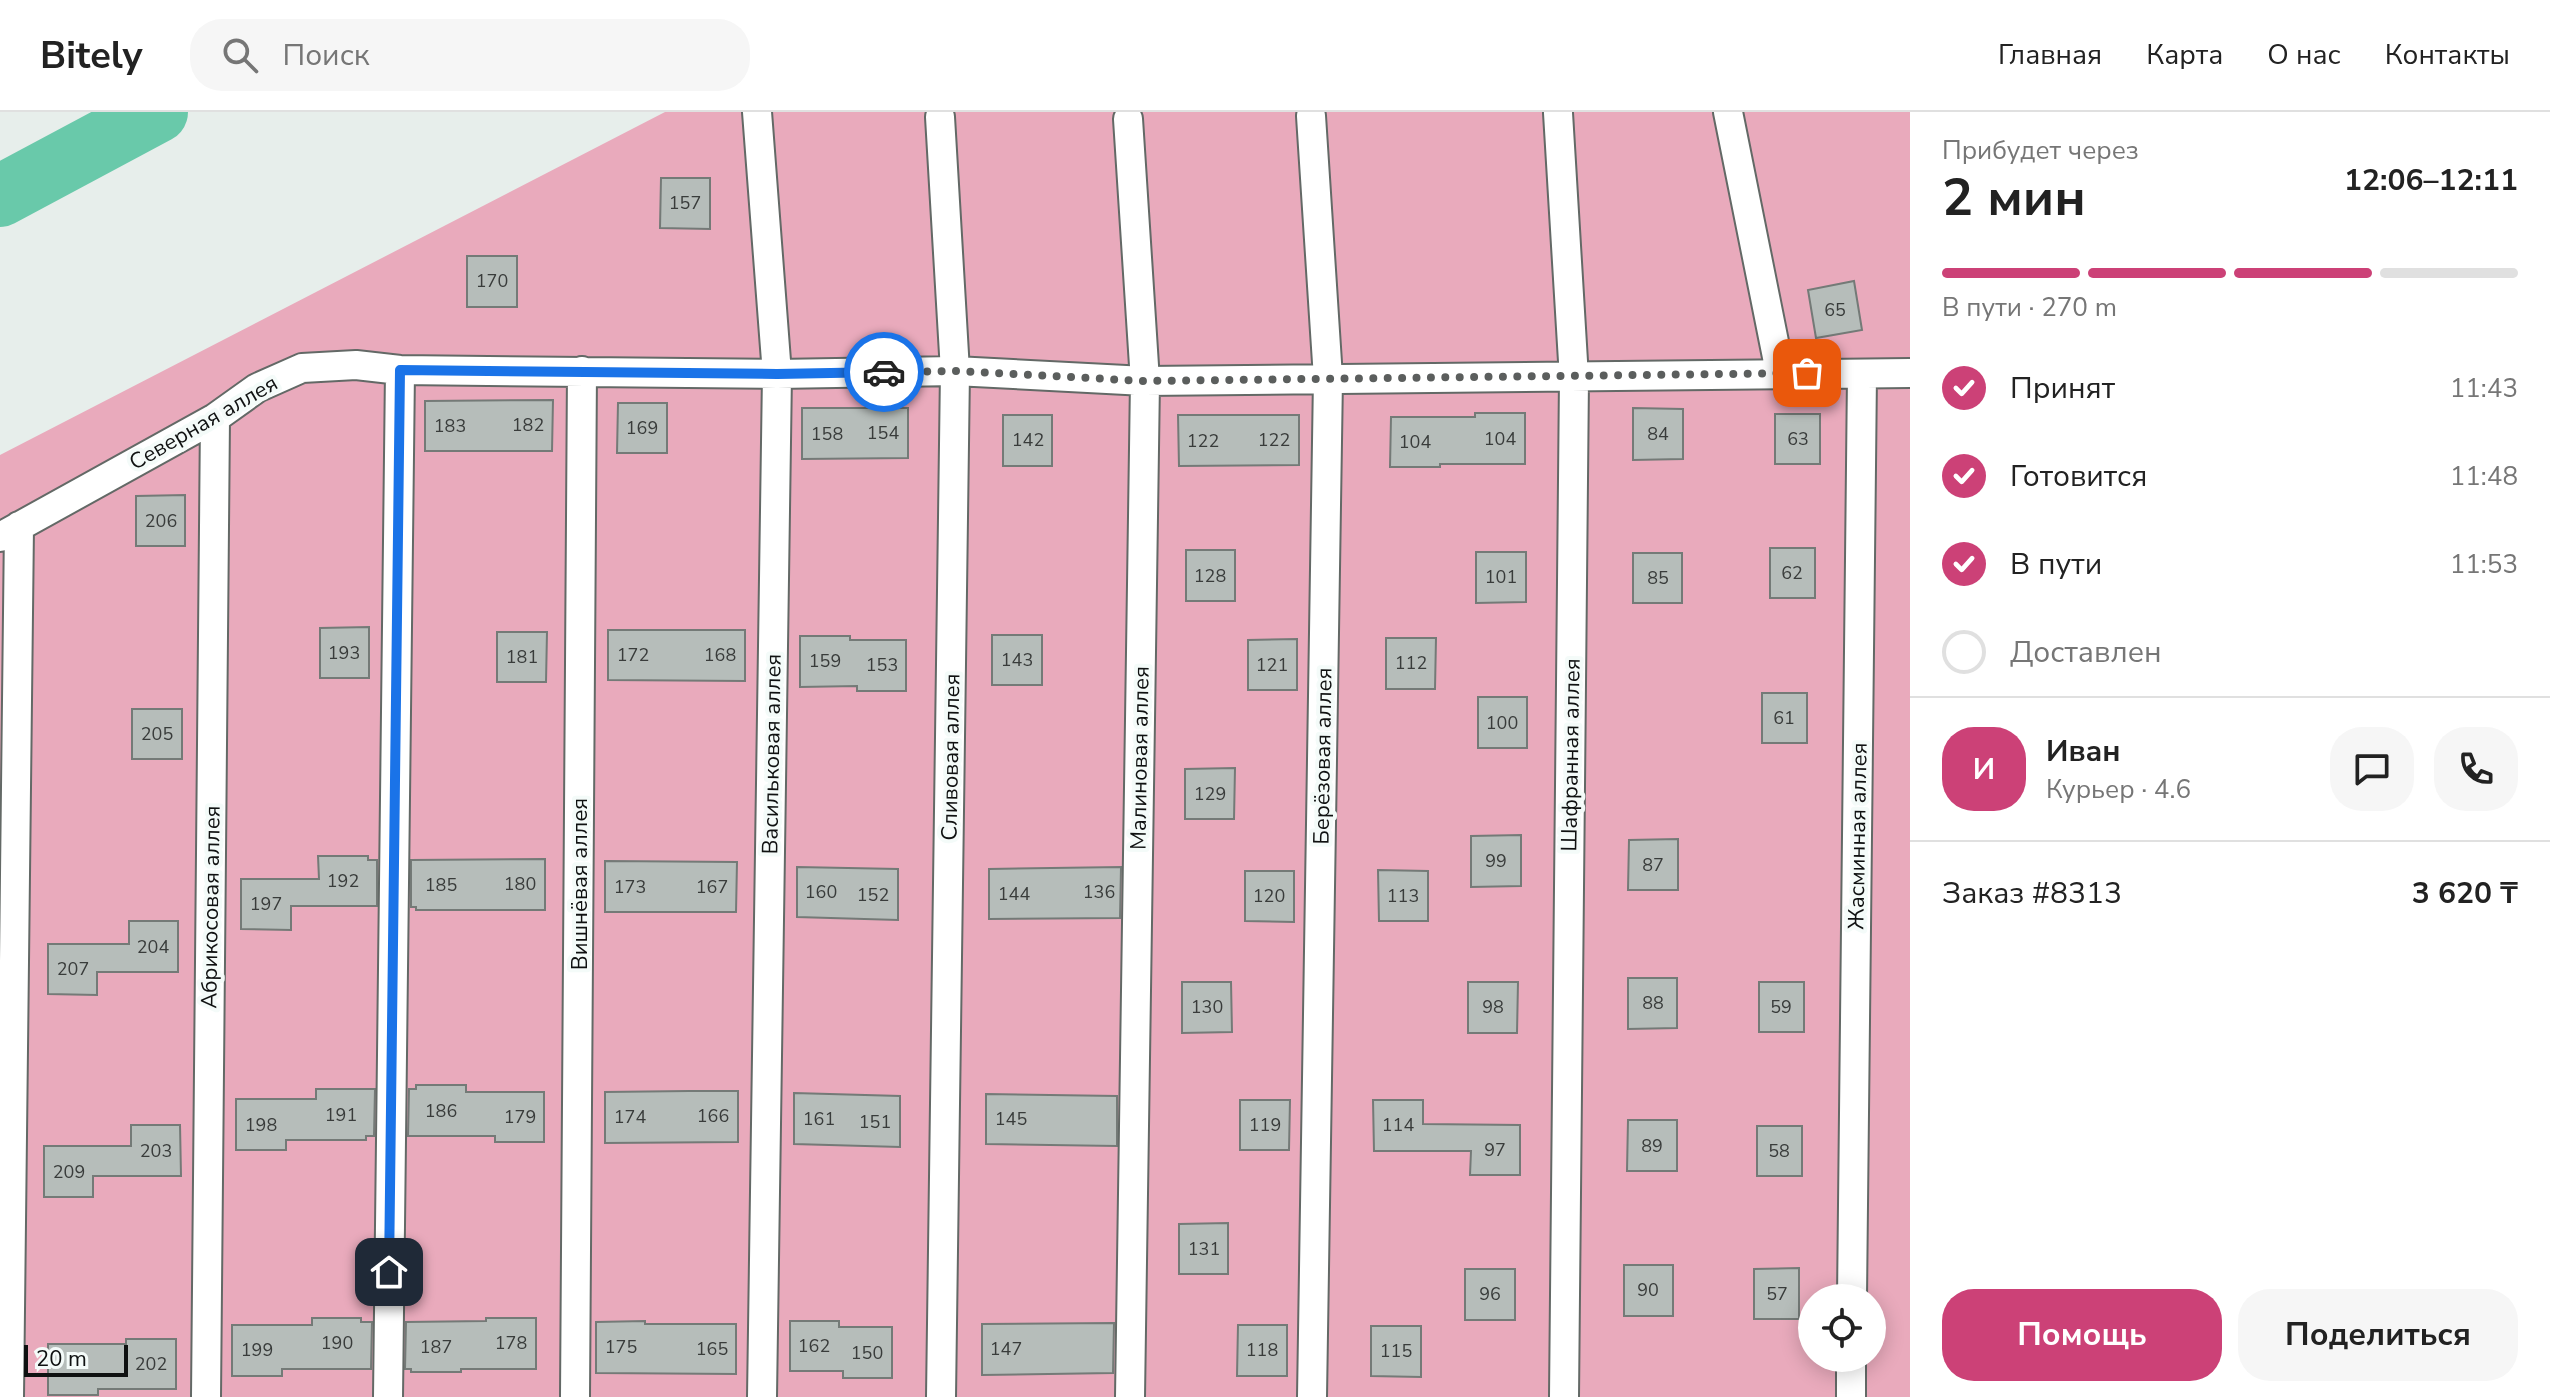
<!DOCTYPE html>
<html lang="ru">
<meta charset="utf-8">
<style>
body{margin:0;font-family:"Nunito Sans",sans-serif;background:#f6f6f6;color:#222;height:100vh;display:flex;flex-direction:column;font-size:30px;white-space:nowrap}
*{box-sizing:border-box;margin:0}
p{font-size:26px;color:#767676}
.icon{flex:none;width:44px;height:44px;fill:none;stroke:currentColor;stroke-width:2;stroke-linecap:round;stroke-linejoin:round}
.map{position:relative;flex:1;overflow:hidden}
.panel{display:flex;flex-direction:column;background:#fff;width:640px}
.panel>*{flex:none}
.tools{position:absolute;left:1798px;top:1172px;display:grid;gap:16px}
.tools a{display:grid;place-items:center;width:88px;height:88px;border-radius:50%;background:#fff;box-shadow:0 4px 20px #0003;font-size:40px}
.scale{position:absolute;left:24px;bottom:20px;width:104px;box-sizing:border-box;padding-left:8px;border:4px solid #0f1111;border-top:0;font-size:22px;line-height:28px;white-space:nowrap;color:#0f1111;-webkit-text-stroke:6px #f4fbf9;paint-order:stroke}
.pin{position:absolute;display:grid;place-items:center;width:68px;height:68px;color:#fff;margin:-34px;border-radius:16px;box-shadow:0 4px 12px #0006}
.courier{position:absolute;display:grid;place-items:center;width:80px;height:80px;margin:-40px;border:6px solid #1a73e8;border-radius:50%;background:#fff;color:#222;box-shadow:0 2px 10px #0007}
.summary em{font-style:normal;font-weight:700}
.summary div{display:flex;flex-direction:column-reverse}
.summary{display:flex;align-items:center;justify-content:space-between;height:136px;padding:0 32px}
h1{font-size:52px;font-weight:700;line-height:60px}
.bar{display:grid;grid-template-columns:repeat(4,1fr);gap:12px 8px;align-content:center;height:96px;padding:0 32px}
.bar i{height:10px;border-radius:6px;background:#e0e0e0}
.bar .on{background:#cc4177}
.bar p{grid-column:span 4}
.line{display:flex;align-items:center;gap:20px;padding:0 32px;border-top:2px solid #e0e0e0}
.line div{flex:1}
.round{display:grid;place-items:center;flex:none;width:84px;height:84px;border-radius:32px;background:#f6f6f6}
ol{padding:0 32px;list-style:none}
li{display:flex;align-items:center;gap:24px;height:88px}
li p{margin-inline-start:auto}
li .icon{padding:8px;border-radius:50%;background:#cc4177;color:#fff;stroke-width:4}
li:last-child{color:#767676}
li i{width:44px;height:44px;border:4px solid #e0e0e0;border-radius:50%}
.primary-button{display:flex;gap:16px;margin-top:auto;padding:16px 32px}
.primary-button a{flex:1;height:92px;border-radius:32px;background:#cc4177;color:#fff;font-size:32px;font-weight:700;line-height:92px;text-align:center}
.primary-button a+a{background:#f6f6f6;color:#222}
header{display:flex;align-items:center;gap:48px;box-sizing:border-box;height:112px;padding:0 40px;background:#fff;border-bottom:2px solid #e0e0e0}
header strong{font-size:38px}
nav{display:flex;gap:44px;margin-inline-start:auto;font-size:28px}
.search{width:560px;height:72px;background:#f6f6f6;display:flex;align-items:center;gap:20px;box-sizing:border-box;padding:0 28px;border-radius:32px;color:#767676;font-size:30px}
main{display:flex;flex:1;min-height:0}
.map>svg:first-child{display:block}
.green{fill:#e9aabc;fill-rule:evenodd}
.lines{fill:none;stroke-linecap:round;stroke-linejoin:round}
.river{stroke:#69c9aa;stroke-width:62}
.building{fill:#b6bdba;stroke:#747a77;stroke-width:2}
.street-casing{stroke:#636966;stroke-width:32}
.street{stroke:#fff;stroke-width:28}
.done{stroke:#5b5e5d;stroke-width:8;stroke-dasharray:0 14.4}
.route{stroke:#1a73e8;stroke-width:10}
.labels{text-anchor:middle;stroke-width:8;stroke-linejoin:round;paint-order:stroke}
.number-label{font-size:18px;fill:#393c3b}
.street-label{font-size:22px;fill:#0f1111;stroke:#f4fbf9}
</style>
<header>
<strong>Bitely</strong>
<div class="search"><svg class="icon" aria-label="search" viewBox="0 0 24 24"><circle cx="10" cy="10" r="6"/><path d="M15 15l6 6"/></svg>Поиск</div>
<nav><a>Главная</a><a>Карта</a><a>О нас</a><a>Контакты</a></nav>
</header>
<main>
<div class="map">
<svg width="1910" height="1285" viewBox="0 0 1910 1285">
<rect width="100%" height="100%" fill="#e7eeeb"/>
<!-- green -->
<path class="green" d="M 665,0 L 1910,0 L 1910,1285 L 0,1285 L 0,343 ZM 1812,1186 L 1872,1186 L 1872,1246 L 1812,1246 Z"/>
<g class="lines">
<!-- river -->
<path class="river" d="M 0,84 L 157,0"/>
</g>
<!-- building -->
<path class="building" d="M 661,66 L 710,66 L 710,117 L 660,116 Z
M 467,144 L 517,144 L 517,195 L 467,195 Z
M 1854,169 L 1862,218 L 1816,226 L 1808,178 Z
M 553,288 L 552,339 L 425,339 L 425,289 Z
M 618,291 L 667,291 L 667,341 L 617,341 Z
M 802,296 L 908,296 L 908,346 L 802,347 Z
M 1633,296 L 1683,297 L 1683,347 L 1633,348 Z
M 1475,301 L 1525,301 L 1525,352 L 1440,352 L 1440,355 L 1390,355 L 1391,305 L 1475,305 Z
M 1775,302 L 1820,302 L 1820,352 L 1775,352 Z
M 1003,303 L 1052,303 L 1052,354 L 1003,354 Z
M 1178,303 L 1299,303 L 1299,353 L 1179,354 Z
M 185,383 L 185,434 L 136,434 L 136,384 Z
M 1770,436 L 1815,436 L 1815,486 L 1770,486 Z
M 1186,438 L 1235,438 L 1235,489 L 1186,489 Z
M 1476,440 L 1526,440 L 1526,490 L 1476,491 Z
M 1633,441 L 1682,441 L 1682,491 L 1633,491 Z
M 369,515 L 369,566 L 320,566 L 320,516 Z
M 608,518 L 745,518 L 745,569 L 608,568 Z
M 497,520 L 547,520 L 546,570 L 497,570 Z
M 992,523 L 1042,523 L 1042,573 L 992,573 Z
M 800,524 L 850,524 L 850,528 L 906,528 L 906,579 L 857,579 L 857,574 L 800,575 Z
M 1386,526 L 1436,526 L 1435,577 L 1386,577 Z
M 1297,527 L 1297,578 L 1248,578 L 1248,528 Z
M 1762,581 L 1807,581 L 1807,631 L 1762,631 Z
M 1478,585 L 1527,585 L 1527,636 L 1478,636 Z
M 132,597 L 182,597 L 182,647 L 132,647 Z
M 1235,656 L 1234,707 L 1185,707 L 1185,657 Z
M 1521,723 L 1521,774 L 1471,775 L 1471,724 Z
M 1678,727 L 1678,778 L 1628,778 L 1629,728 Z
M 318,744 L 368,744 L 368,748 L 377,748 L 377,794 L 291,794 L 291,818 L 241,817 L 241,767 L 319,767 Z
M 545,747 L 545,798 L 416,798 L 416,795 L 411,795 L 411,748 Z
M 605,749 L 737,750 L 736,800 L 605,800 Z
M 797,755 L 898,757 L 898,808 L 797,805 Z
M 1121,755 L 1120,806 L 989,807 L 989,757 Z
M 1378,758 L 1428,759 L 1428,809 L 1379,809 Z
M 1245,759 L 1294,759 L 1294,810 L 1245,809 Z
M 129,809 L 178,809 L 178,860 L 97,860 L 97,883 L 48,882 L 48,832 L 129,832 Z
M 1628,866 L 1677,866 L 1677,916 L 1628,917 Z
M 1182,870 L 1231,870 L 1232,920 L 1182,921 Z
M 1468,870 L 1518,870 L 1517,921 L 1468,921 Z
M 1759,870 L 1804,870 L 1804,920 L 1759,920 Z
M 416,973 L 466,973 L 466,980 L 544,980 L 544,1030 L 495,1030 L 495,1024 L 408,1024 L 409,977 L 416,977 Z
M 316,977 L 375,977 L 374,1024 L 366,1024 L 366,1028 L 286,1028 L 286,1038 L 236,1038 L 236,987 L 316,987 Z
M 689,979 L 738,979 L 738,1030 L 605,1031 L 605,980 Z
M 794,981 L 900,984 L 900,1035 L 794,1032 Z
M 986,982 L 1117,984 L 1117,1034 L 986,1032 Z
M 1240,988 L 1290,988 L 1289,1038 L 1240,1038 Z
M 1373,988 L 1423,988 L 1423,1012 L 1520,1013 L 1520,1063 L 1470,1063 L 1471,1039 L 1374,1039 Z
M 1628,1008 L 1677,1008 L 1677,1059 L 1627,1059 Z
M 131,1013 L 180,1013 L 181,1064 L 93,1064 L 93,1085 L 44,1085 L 44,1034 L 131,1034 Z
M 1757,1014 L 1802,1014 L 1802,1064 L 1757,1064 Z
M 1228,1111 L 1228,1162 L 1179,1162 L 1179,1112 Z
M 1624,1153 L 1673,1153 L 1673,1204 L 1624,1204 Z
M 1799,1156 L 1799,1207 L 1754,1207 L 1754,1157 Z
M 1465,1157 L 1515,1157 L 1515,1208 L 1465,1208 Z
M 312,1206 L 361,1206 L 361,1210 L 372,1210 L 371,1257 L 282,1257 L 282,1264 L 232,1264 L 232,1213 L 312,1213 Z
M 486,1206 L 536,1206 L 536,1257 L 461,1257 L 461,1260 L 411,1260 L 411,1257 L 405,1257 L 406,1210 L 486,1209 Z
M 645,1209 L 645,1212 L 736,1212 L 736,1262 L 596,1261 L 596,1210 Z
M 790,1209 L 839,1209 L 839,1215 L 892,1215 L 892,1266 L 843,1266 L 843,1259 L 790,1259 Z
M 1114,1211 L 1113,1261 L 982,1263 L 982,1212 Z
M 1238,1213 L 1287,1213 L 1287,1264 L 1237,1264 Z
M 1371,1214 L 1421,1214 L 1421,1265 L 1371,1264 Z
M 126,1227 L 176,1227 L 176,1277 L 98,1277 L 98,1283 L 48,1283 L 48,1232 L 126,1232 Z"/>
<g class="lines">
<defs>
<path id="street" d="M 757,0 L 777,262 L 762,1285
M 1728,0 L 1780,260
M 1558,1 L 1574,266 L 1564,1285
M 1311,4 L 1328,266 L 1312,1285
M 940,5 L 955,259 L 941,1285
M 1128,7 L 1145,269 L 1130,1285
M 0,425 L 215,306 L 257,276 L 302,256 L 356,253 L 400,258 L 777,262 L 955,259 L 1145,269 L 1910,261
M 1852,1186 L 1862,262
M 9,1285 L 19,414
M 206,1285 L 215,306
M 388,1285 L 400,258
M 575,1285 L 582,259
M 1851,1285 L 1851,1246"/>
</defs>
<!-- street casing -->
<use href="#street" class="street-casing"/>
<!-- street -->
<use href="#street" class="street"/>
</g>
<g class="lines">
<!-- done -->
<path class="done" d="M 884,260 L 955,259 L 1145,269 L 1807,261"/>
<!-- route -->
<path class="route" d="M 389,1160 L 400,258 L 777,262 L 884,260"/>
</g>
<g class="labels">
<!-- number labels -->
<g class="number-label">
<text x="685" y="97">157</text>
<text x="492" y="175">170</text>
<text x="1835" y="204">65</text>
<text x="528" y="319">182</text>
<text x="450" y="320">183</text>
<text x="642" y="322">169</text>
<text x="883" y="327">154</text>
<text x="827" y="328">158</text>
<text x="1658" y="328">84</text>
<text x="1500" y="333">104</text>
<text x="1798" y="333">63</text>
<text x="1028" y="334">142</text>
<text x="1274" y="334">122</text>
<text x="1203" y="335">122</text>
<text x="1415" y="336">104</text>
<text x="161" y="415">206</text>
<text x="1792" y="467">62</text>
<text x="1210" y="470">128</text>
<text x="1501" y="471">101</text>
<text x="1658" y="472">85</text>
<text x="344" y="547">193</text>
<text x="633" y="549">172</text>
<text x="720" y="549">168</text>
<text x="522" y="551">181</text>
<text x="1017" y="554">143</text>
<text x="825" y="555">159</text>
<text x="1411" y="557">112</text>
<text x="882" y="559">153</text>
<text x="1272" y="559">121</text>
<text x="1784" y="612">61</text>
<text x="1502" y="617">100</text>
<text x="157" y="628">205</text>
<text x="1210" y="688">129</text>
<text x="1496" y="755">99</text>
<text x="1653" y="759">87</text>
<text x="343" y="775">192</text>
<text x="520" y="778">180</text>
<text x="441" y="779">185</text>
<text x="630" y="781">173</text>
<text x="712" y="781">167</text>
<text x="821" y="786">160</text>
<text x="1099" y="786">136</text>
<text x="1014" y="788">144</text>
<text x="873" y="789">152</text>
<text x="1269" y="790">120</text>
<text x="1403" y="790">113</text>
<text x="266" y="798">197</text>
<text x="153" y="841">204</text>
<text x="73" y="863">207</text>
<text x="1653" y="897">88</text>
<text x="1207" y="901">130</text>
<text x="1493" y="901">98</text>
<text x="1781" y="901">59</text>
<text x="441" y="1005">186</text>
<text x="341" y="1009">191</text>
<text x="713" y="1010">166</text>
<text x="520" y="1011">179</text>
<text x="630" y="1011">174</text>
<text x="819" y="1013">161</text>
<text x="1011" y="1013">145</text>
<text x="875" y="1016">151</text>
<text x="261" y="1019">198</text>
<text x="1265" y="1019">119</text>
<text x="1398" y="1019">114</text>
<text x="1652" y="1040">89</text>
<text x="1495" y="1044">97</text>
<text x="156" y="1045">203</text>
<text x="1779" y="1045">58</text>
<text x="69" y="1066">209</text>
<text x="1204" y="1143">131</text>
<text x="1648" y="1184">90</text>
<text x="1490" y="1188">96</text>
<text x="1777" y="1188">57</text>
<text x="337" y="1237">190</text>
<text x="511" y="1237">178</text>
<text x="814" y="1240">162</text>
<text x="436" y="1241">187</text>
<text x="621" y="1241">175</text>
<text x="712" y="1243">165</text>
<text x="1006" y="1243">147</text>
<text x="257" y="1244">199</text>
<text x="1262" y="1244">118</text>
<text x="1396" y="1245">115</text>
<text x="867" y="1247">150</text>
<text x="151" y="1258">202</text>
</g>
<!-- street labels -->
<g class="street-label">
<text transform="translate(203 310) rotate(-30)" y="8">Северная аллея</text>
<text transform="translate(771 642) rotate(-89)" y="8">Васильковая аллея</text>
<text transform="translate(1570 643) rotate(-89)" y="8">Шафранная аллея</text>
<text transform="translate(1322 644) rotate(-89)" y="8">Берёзовая аллея</text>
<text transform="translate(950 645) rotate(-89)" y="8">Сливовая аллея</text>
<text transform="translate(1139 646) rotate(-89)" y="8">Малиновая аллея</text>
<text transform="translate(1857 724) rotate(-89)" y="8">Жасминная аллея</text>
<text transform="translate(579 772) rotate(-90)" y="8">Вишнёвая аллея</text>
<text transform="translate(210 795) rotate(-89)" y="8">Абрикосовая аллея</text>
</g>
</g>
</svg>
<div class="tools">
<a><svg class="icon" aria-label="locate" viewBox="0 0 24 24"><circle cx="12" cy="12" r="6"/><path d="M12 2v4M12 18v4M2 12h4M18 12h4"/></svg></a>
</div>
<div class="scale">20 m</div>
<div class="pin" style="left:1807px;top:261px;background:#ea580c"><svg class="icon" aria-label="bag" viewBox="0 0 24 24"><path d="M5 8h14l-1 12H6zM9 8a3 3 0 0 1 6 0"/></svg></div>
<div class="pin" style="left:389px;top:1160px;background:#1f2937"><svg class="icon" aria-label="home" viewBox="0 0 24 24"><path d="M3 11l9-7 9 7M6 9v11h12V9"/></svg></div>
<div class="courier" style="left:884px;top:260px"><svg class="icon" aria-label="car" viewBox="0 0 24 24"><path d="M5 17H2v-5l4-1 3-4h7l3 4 3 1v5h-3M9 17h6M6 11h13"/><circle cx="7" cy="17" r="2"/><circle cx="17" cy="17" r="2"/></svg></div>
</div>
<section class="panel">
<div class="summary"><div><h1>2 мин</h1><p>Прибудет через</p></div><em>12:06–12:11</em></div>
<div class="bar"><i class="on"></i><i class="on"></i><i class="on"></i><i></i><p>В пути · 270 m</p></div>
<ol>
<li><svg class="icon" aria-label="check" viewBox="0 0 24 24"><path d="M5 12l5 5 9-10"/></svg>Принят<p>11:43</p></li>
<li><svg class="icon" aria-label="check" viewBox="0 0 24 24"><path d="M5 12l5 5 9-10"/></svg>Готовится<p>11:48</p></li>
<li><svg class="icon" aria-label="check" viewBox="0 0 24 24"><path d="M5 12l5 5 9-10"/></svg>В пути<p>11:53</p></li>
<li><i></i>Доставлен</li>
</ol>
<div class="line" style="height:144px"><b class="round" style="background:#cc4177;color:#fff">И</b><div><b>Иван</b><p>Курьер · 4.6</p></div><a class="round"><svg class="icon" aria-label="chat" viewBox="0 0 24 24"><path d="M4 5h16v11H9l-5 4z"/></svg></a><a class="round"><svg class="icon" aria-label="phone" viewBox="0 0 24 24"><path d="M5 4h4l2 5-3 2q2 4 5 5l2-3 5 2v4C11 20 4 13 5 4z"/></svg></a></div>
<div class="line" style="height:104px"><div>Заказ #8313</div><b>3 620 ₸</b></div>
<div class="primary-button"><a>Помощь</a><a>Поделиться</a></div>
</section>
</main>
